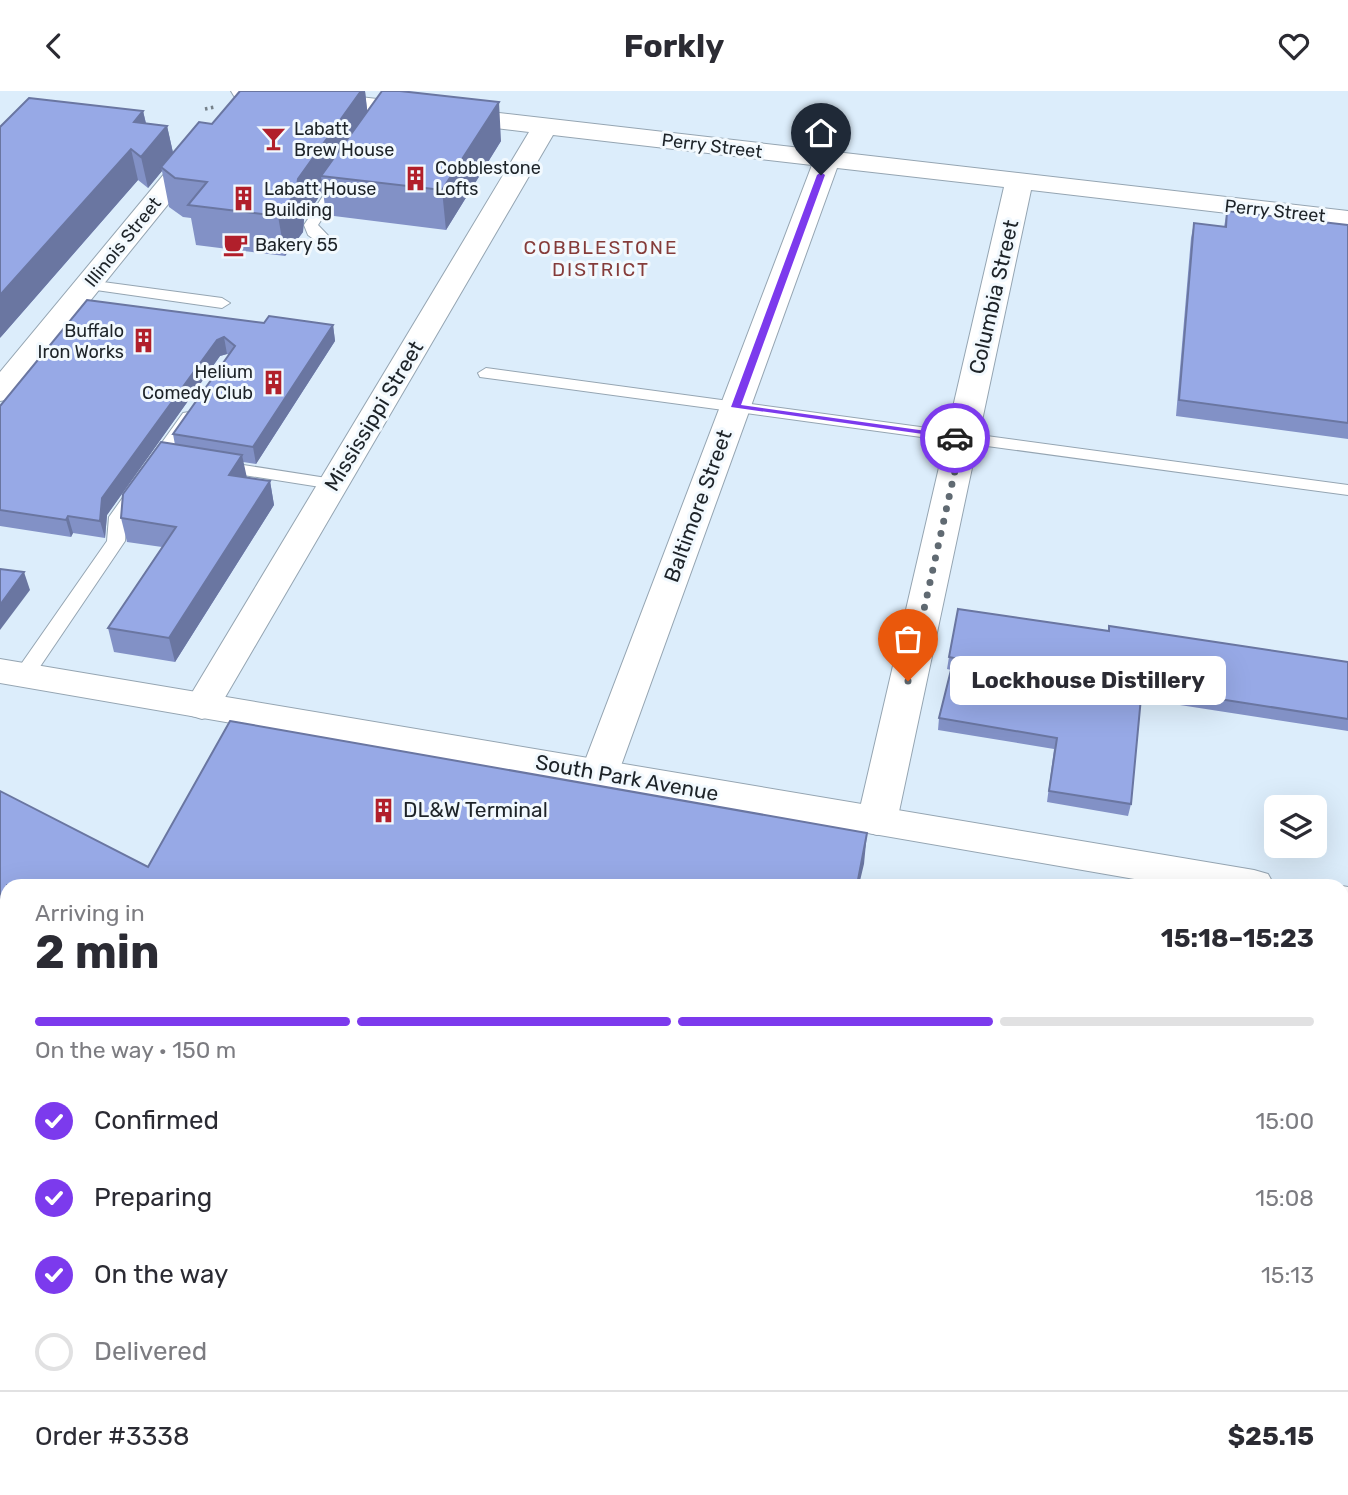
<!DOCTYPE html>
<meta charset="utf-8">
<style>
body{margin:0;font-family:Rubik,sans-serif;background:#f7f7f7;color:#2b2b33;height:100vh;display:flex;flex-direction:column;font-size:26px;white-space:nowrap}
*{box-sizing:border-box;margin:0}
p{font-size:23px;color:#7c7c81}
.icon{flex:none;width:38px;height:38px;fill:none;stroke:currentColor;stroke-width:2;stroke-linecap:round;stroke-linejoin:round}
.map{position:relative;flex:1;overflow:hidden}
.panel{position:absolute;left:0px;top:788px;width:1349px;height:618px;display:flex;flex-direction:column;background:#fff;border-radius:21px 21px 0 0;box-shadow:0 7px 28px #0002}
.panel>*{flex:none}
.controls{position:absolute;left:1264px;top:704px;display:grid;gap:14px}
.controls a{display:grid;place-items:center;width:63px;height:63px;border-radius:10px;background:#fff;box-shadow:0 7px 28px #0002;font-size:35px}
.pin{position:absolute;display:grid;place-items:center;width:60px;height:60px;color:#fff;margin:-72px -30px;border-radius:50% 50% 50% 0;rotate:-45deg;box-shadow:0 0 7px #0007}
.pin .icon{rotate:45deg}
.courier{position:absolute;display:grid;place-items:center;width:70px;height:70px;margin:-35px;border:5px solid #7c3aed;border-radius:50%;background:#fff;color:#222;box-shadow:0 2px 9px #0007}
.bubble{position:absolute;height:49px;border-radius:10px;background:#fff;box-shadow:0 7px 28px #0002;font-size:23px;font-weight:700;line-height:49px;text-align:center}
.overview em{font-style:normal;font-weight:700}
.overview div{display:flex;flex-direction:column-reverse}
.overview{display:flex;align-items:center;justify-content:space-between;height:119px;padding:0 35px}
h1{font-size:46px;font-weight:700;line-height:52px}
.bar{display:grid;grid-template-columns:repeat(4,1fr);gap:10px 7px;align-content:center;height:84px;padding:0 35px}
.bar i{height:9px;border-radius:5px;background:#e1e1e2}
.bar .current{background:#7c3aed}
.bar p{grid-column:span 4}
.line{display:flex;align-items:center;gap:18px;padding:0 35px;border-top:2px solid #e1e1e2}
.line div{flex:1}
ol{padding:0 35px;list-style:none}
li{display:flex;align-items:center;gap:21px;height:77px}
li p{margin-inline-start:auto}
li .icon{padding:7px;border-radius:50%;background:#7c3aed;color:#fff;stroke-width:4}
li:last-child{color:#7c7c81}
li i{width:38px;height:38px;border:4px solid #e1e1e2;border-radius:50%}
header{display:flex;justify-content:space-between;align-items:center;height:91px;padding:0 35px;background:#fff;font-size:32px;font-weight:700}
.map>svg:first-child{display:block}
.water{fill:#65c2b8}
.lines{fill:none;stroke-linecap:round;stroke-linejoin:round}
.lane-casing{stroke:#95a5b2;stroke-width:2}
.street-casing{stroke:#95a5b2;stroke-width:2}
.secondary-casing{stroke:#95a5b2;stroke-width:2}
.path-far1{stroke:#76818a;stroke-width:3.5;stroke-dasharray:2.5 3.5;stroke-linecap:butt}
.path{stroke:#76818a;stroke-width:5;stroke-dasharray:4.5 6;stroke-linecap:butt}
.lane{fill:#fff;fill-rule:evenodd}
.street{fill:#fff;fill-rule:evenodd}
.secondary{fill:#fff;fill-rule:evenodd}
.wall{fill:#8291c6}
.shaded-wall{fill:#6a76a1}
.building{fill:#97a9e6;stroke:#6a76a1;stroke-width:2}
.route{fill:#7c3aed}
.done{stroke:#606a72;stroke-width:7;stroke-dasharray:0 12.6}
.labels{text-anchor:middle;stroke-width:6;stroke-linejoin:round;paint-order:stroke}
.far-poi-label{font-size:18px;fill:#1d2328;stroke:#f2f9fe;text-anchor:start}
.far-street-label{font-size:18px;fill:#1d2328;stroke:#f2f9fe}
.far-neighbourhood-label{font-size:19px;letter-spacing:2px;fill:#853c3a;stroke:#f2f9fe}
.street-label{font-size:21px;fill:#1d2328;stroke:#f2f9fe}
.poi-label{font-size:21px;fill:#1d2328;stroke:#f2f9fe;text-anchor:start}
</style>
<header><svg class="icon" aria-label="back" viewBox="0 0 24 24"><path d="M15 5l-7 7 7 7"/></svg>Forkly<svg class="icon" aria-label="heart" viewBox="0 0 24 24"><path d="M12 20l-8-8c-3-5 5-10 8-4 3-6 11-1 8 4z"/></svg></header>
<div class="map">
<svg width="1348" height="1404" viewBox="0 0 1348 1404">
<rect width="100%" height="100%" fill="#dcedfb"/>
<!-- water -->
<path class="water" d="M 0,983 L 7,987 L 7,1398 L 742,1398 L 750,1404 L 0,1404 Z
M 826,1398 L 935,1398 L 935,1404 L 822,1404 Z"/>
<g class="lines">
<defs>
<path id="lane" d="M 341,84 L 348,88 L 318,134 L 339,156 L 331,161 L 308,144 L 304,134 L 336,85 Z
M 88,189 L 222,207 L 230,212 L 222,217 L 82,197 L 82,191 Z
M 486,277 L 1348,394 L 1348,404 L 480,286 L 478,282 Z
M 189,321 L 198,326 L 127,426 L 125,450 L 31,589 L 17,589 L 14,584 L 17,579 L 107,450 L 109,426 L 183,322 Z
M 218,370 L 333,388 L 342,393 L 333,398 L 212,379 L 209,375 L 212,371 Z"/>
<path id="street" d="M 231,0 L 308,0 L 1348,120 L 1348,136 L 1031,99 L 897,730 L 891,740 L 877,744 L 863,740 L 857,730 L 1004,96 L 837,77 L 618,683 L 612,693 L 599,697 L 586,693 L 580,683 L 812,74 L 553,44 L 220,615 L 215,624 L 202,628 L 189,624 L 184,615 L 529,41 L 243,7 L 234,5 Z
M 198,51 L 207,53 L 211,59 L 207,65 L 11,308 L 0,310 L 0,281 L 189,53 Z
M 1342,1326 L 1348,1328 L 1348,1377 L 1342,1375 Z"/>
<path id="secondary" d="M 0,568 L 1254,779 L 1268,783 L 1274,794 L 1169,794 L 0,592 Z
M 1342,795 L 1348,796 L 1348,826 L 1342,825 Z"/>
</defs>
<!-- lane casing -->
<use href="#lane" class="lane-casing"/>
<!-- street casing -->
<use href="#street" class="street-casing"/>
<!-- secondary casing -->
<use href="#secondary" class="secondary-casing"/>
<!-- path-far1 -->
<path class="path-far1" d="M 205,18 L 215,16"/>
<!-- path -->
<path class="path" d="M 0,965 L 7,969
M 1342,1285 L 1348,1288"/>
<!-- lane -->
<use href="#lane" class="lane"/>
<!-- street -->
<use href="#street" class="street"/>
<!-- secondary -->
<use href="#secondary" class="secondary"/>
</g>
<!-- wall -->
<path class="wall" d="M 240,0 L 365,0 L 367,21 L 501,50 L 446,139 L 326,124 L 323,100 L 304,128 L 303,141 L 285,165 L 196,154 L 191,127 L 183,126 L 169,116 L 162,80 L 148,97 L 138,89 L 0,247 L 143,20 L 146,32 L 167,35 L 173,62 L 212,33 Z
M 1227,120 L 1348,134 L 1348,348 L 1176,325 L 1191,147 L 1194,132 L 1224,136 Z
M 264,232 L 333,234 L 335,250 L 256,373 L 243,371 L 246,387 L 270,390 L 274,414 L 175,571 L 114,561 L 108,537 L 162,456 L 127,451 L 121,427 L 175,354 L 173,343 L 229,264 L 227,263 L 220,265 L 107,424 L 105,447 L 73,442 L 71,446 L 0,435 L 0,315 Z
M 1108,540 L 1348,571 L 1348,640 L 1141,608 L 1131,713 L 1128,725 L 1047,711 L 1054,658 L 938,639 L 939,627 L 951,579 L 947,578 L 949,566 Z
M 1024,1398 L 1098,1398 L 1097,1404 L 1023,1404 Z"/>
<!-- shaded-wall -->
<path class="shaded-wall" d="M 361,0 L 365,0 L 369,34 L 321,85 L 323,100 L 304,128 L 303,141 L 285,165 L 278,125 L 298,88 Z
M 499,11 L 501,50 L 446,139 L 442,99 Z
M 143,20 L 150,51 L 134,31 Z
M 167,35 L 174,66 L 161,76 L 162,80 L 148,97 L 141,66 Z
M 131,58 L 138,89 L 0,247 L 0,204 Z
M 333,234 L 335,250 L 256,373 L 253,356 Z
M 224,246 L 227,263 L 220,265 L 107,424 L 105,447 L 100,430 L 102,407 L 217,249 Z
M 242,364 L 247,387 L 229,384 Z
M 270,390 L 274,414 L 175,571 L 169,547 Z
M 68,425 L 73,442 L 71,446 L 66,429 Z
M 24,481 L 30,499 L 0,539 L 0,514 Z
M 867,742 L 864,773 L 859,794 L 857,794 Z
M 7,908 L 7,942 L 0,943 L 0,910 Z"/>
<!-- building -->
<path class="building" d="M 240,0 L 361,0 L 298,88 L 296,102 L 278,125 L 188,114 L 207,91 L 175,87 L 161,76 L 199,31 L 212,33 Z
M 382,0 L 400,0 L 499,11 L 442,99 L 321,85 Z
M 29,7 L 143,20 L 134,31 L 167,35 L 141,66 L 131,58 L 0,204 L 0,36 Z
M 1227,120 L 1348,134 L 1348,332 L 1179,309 L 1194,132 L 1226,136 Z
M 87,209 L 264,232 L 269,225 L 333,234 L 253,356 L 173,343 L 235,255 L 224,246 L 217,249 L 102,407 L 100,430 L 68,425 L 66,429 L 0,419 L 0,315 Z
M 161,351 L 242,364 L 229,384 L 270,390 L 169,547 L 108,537 L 176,436 L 121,427 L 123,403 Z
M 0,478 L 24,481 L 0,514 Z
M 958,518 L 1109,540 L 1109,535 L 1348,571 L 1348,628 L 1142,596 L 1131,713 L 1049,700 L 1057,647 L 939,627 L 954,567 L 949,566 Z
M 230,630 L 867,742 L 857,794 L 7,794 L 7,908 L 0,910 L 0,700 L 148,776 Z
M 1028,1398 L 1098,1398 L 1097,1404 L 1027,1404 Z"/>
<!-- route -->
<path class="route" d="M 821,81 L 825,84 L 741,314 L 955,344 L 958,348 L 731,316 L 817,84 Z"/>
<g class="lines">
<!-- done -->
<path class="done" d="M 908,590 L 962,348 L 955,347"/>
</g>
<!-- icons -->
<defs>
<symbol id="bar-bare" viewBox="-9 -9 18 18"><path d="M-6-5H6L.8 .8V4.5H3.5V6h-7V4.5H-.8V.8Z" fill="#b11f2b" stroke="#f2f9fe" stroke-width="2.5" paint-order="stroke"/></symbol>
<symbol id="building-bare" viewBox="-9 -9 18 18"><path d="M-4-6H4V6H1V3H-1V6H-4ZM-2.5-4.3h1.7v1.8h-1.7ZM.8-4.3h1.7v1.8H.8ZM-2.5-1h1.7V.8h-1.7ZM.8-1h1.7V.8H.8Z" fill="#b11f2b" stroke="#f2f9fe" stroke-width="2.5" paint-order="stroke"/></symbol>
<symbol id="cafe-bare" viewBox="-9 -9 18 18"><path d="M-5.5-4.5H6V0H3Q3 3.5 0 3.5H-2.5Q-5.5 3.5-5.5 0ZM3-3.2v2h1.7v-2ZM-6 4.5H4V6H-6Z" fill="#b11f2b" stroke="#f2f9fe" stroke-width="2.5" paint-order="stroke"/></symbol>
</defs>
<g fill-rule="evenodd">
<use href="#bar-bare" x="256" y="30" width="35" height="35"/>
<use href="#building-bare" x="398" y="70" width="35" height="35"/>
<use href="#building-bare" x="226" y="90" width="35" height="35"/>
<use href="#cafe-bare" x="218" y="136" width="35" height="35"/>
<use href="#building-bare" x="126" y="232" width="35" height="35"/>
<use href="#building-bare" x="256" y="274" width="35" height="35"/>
<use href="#building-bare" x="366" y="702" width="35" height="35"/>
</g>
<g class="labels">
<!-- far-poi labels -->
<g class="far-poi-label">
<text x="294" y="44">Labatt<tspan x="294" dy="21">Brew House</tspan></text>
<text x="435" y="83">Cobblestone<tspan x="435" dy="21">Lofts</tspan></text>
<text x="264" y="104">Labatt House<tspan x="264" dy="21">Building</tspan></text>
<text x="255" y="160">Bakery 55</text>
<text x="124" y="246" text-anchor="end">Buffalo<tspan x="124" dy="21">Iron Works</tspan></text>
<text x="253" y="287" text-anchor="end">Helium<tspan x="253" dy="21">Comedy Club</tspan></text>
</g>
<!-- far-street labels -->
<g class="far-street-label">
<text transform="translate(712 55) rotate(7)" y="6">Perry Street</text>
<text transform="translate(1275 120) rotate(6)" y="6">Perry Street</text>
<text transform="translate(123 151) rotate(-51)" y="6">Illinois Street</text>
</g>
<!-- far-neighbourhood labels -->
<g class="far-neighbourhood-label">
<text x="601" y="163">COBBLESTONE<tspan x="601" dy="22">DISTRICT</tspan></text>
</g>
<!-- street labels -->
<g class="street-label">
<text transform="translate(994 206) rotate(-77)" y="7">Columbia Street</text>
<text transform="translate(374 325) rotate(-59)" y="7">Mississippi Street</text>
<text transform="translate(698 415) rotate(-70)" y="7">Baltimore Street</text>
<text transform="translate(627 687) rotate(10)" y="7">South Park Avenue</text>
</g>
<!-- poi labels -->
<g class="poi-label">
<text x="403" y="726">DL&amp;W Terminal</text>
</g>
</g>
</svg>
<div class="controls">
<a><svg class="icon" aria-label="layers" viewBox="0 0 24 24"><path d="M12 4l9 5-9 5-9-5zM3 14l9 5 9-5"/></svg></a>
</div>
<div class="pin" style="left:908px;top:590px;background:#ea580c"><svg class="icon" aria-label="bag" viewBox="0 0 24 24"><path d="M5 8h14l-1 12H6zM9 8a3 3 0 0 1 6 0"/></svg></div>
<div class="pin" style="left:821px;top:84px;background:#1f2937"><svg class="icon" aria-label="home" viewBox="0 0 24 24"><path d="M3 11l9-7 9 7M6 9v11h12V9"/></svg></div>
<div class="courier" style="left:955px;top:347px"><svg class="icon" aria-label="car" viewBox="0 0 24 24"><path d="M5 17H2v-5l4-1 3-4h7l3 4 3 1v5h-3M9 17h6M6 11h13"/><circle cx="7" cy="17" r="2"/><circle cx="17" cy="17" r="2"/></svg></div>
<div class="bubble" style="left:950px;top:565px;width:276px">Lockhouse Distillery</div>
<section class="panel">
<div class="overview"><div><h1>2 min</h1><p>Arriving in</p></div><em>15:18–15:23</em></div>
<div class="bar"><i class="current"></i><i class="current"></i><i class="current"></i><i></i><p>On the way · 150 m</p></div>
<ol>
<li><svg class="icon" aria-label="check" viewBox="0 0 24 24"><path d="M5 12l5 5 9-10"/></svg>Confirmed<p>15:00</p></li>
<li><svg class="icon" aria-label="check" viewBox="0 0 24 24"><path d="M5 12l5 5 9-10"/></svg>Preparing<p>15:08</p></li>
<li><svg class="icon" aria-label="check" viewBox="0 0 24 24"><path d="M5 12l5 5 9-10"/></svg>On the way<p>15:13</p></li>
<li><i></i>Delivered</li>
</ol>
<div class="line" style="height:91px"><div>Order #3338</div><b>$25.15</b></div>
</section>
</div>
